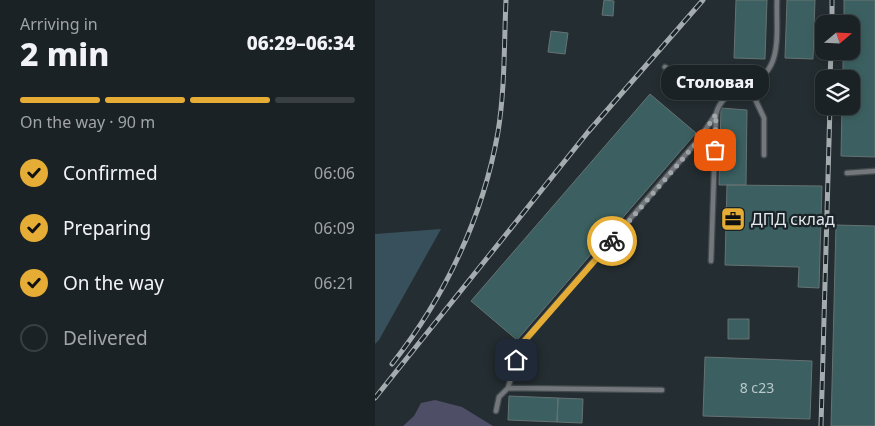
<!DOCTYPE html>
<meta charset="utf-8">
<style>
body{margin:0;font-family:"Noto Sans",sans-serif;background:#282f32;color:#f1f3f6;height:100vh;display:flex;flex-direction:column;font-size:19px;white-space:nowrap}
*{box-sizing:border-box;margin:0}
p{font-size:16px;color:#a0a4a7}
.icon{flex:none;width:28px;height:28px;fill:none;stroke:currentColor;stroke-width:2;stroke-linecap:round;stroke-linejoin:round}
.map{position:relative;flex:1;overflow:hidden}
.details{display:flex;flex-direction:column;background:#1b2225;width:375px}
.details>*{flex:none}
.needle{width:32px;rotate:71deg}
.controls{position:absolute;left:440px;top:15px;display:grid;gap:10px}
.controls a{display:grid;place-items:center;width:45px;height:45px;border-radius:10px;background:#1b2225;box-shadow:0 2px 8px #0003,0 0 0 1px #393f42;font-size:25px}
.pin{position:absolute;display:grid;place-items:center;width:42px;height:42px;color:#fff;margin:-21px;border-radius:10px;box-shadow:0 2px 8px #0006}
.courier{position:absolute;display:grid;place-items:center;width:50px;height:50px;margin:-25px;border:4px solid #e5ad35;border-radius:50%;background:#fff;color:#222;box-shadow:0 1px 6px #0007}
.bubble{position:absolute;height:35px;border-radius:15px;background:#1b2225;box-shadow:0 2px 8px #0003,0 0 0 1px #393f42;font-size:16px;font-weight:800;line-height:35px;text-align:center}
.headline em{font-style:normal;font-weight:800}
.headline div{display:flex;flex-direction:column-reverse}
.headline{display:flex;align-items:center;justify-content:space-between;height:85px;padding:0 20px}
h1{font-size:32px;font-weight:800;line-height:38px}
.bar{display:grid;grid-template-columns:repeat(4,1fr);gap:8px 5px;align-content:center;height:60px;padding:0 20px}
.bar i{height:6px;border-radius:4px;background:#393f42}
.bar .current{background:#e5ad35}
.bar p{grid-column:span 4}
ol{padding:0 20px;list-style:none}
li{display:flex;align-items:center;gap:15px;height:55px}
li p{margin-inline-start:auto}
li .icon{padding:5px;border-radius:50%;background:#e5ad35;color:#111;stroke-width:4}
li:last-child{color:#a0a4a7}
li i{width:28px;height:28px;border:2px solid #393f42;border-radius:50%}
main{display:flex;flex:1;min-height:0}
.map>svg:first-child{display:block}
.green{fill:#37505b}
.water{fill:#4f4e67}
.building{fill:#3c6061;stroke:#667273}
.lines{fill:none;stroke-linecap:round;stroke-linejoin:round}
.service-casing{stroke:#434b4f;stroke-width:7}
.service{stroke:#74777b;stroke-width:4.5}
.rail-casing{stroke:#a5acb0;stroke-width:5}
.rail{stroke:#1a2327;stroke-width:3;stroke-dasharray:9;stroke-linecap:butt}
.done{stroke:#a1a8ab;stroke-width:5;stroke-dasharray:0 9}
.route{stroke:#e5ad35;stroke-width:6}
.labels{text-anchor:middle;stroke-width:4.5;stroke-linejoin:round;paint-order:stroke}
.number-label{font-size:14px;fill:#bac8ca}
.poi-label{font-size:16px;fill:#e4eaed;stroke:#1a2327;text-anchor:start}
</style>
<main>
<section class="details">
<div class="headline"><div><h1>2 min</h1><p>Arriving in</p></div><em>06:29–06:34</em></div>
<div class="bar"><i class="current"></i><i class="current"></i><i class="current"></i><i></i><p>On the way · 90 m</p></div>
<ol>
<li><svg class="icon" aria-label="check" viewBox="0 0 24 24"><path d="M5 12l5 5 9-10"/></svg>Confirmed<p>06:06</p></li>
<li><svg class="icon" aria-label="check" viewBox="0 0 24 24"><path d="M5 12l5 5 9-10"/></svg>Preparing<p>06:09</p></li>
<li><svg class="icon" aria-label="check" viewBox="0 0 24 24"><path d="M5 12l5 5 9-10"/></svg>On the way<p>06:21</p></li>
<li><i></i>Delivered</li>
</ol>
</section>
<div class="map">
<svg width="500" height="426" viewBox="0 0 500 426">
<rect width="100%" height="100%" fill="#242d31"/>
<!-- green -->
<path class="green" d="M 66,229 L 4,340 L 0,344 L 0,234 Z"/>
<!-- water -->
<path class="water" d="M 60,400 L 87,407 L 118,426 L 28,426 L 39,416 L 46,403 Z"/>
<!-- building -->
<path class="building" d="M 229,0 L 239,1 L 238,16 L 227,15 Z
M 361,0 L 392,0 L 390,59 L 359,58 Z
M 412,0 L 440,0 L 438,59 L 410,58 Z
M 469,0 L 500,0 L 500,157 L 466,156 L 467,106 L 476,106 L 476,79 L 468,79 L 468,51 L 476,51 L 476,24 L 469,24 Z
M 176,31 L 193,33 L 190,54 L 173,52 Z
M 275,94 L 321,133 L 142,340 L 96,301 Z
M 346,108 L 372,110 L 371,185 L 344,185 Z
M 352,185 L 447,186 L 444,288 L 423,287 L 424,267 L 350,265 Z
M 461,225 L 500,226 L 500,426 L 456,426 Z
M 353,319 L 374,319 L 374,339 L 353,339 Z
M 330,357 L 437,361 L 435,419 L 328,416 Z
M 134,396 L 183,398 L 182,422 L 133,420 Z
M 183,398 L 208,399 L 207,423 L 182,422 Z"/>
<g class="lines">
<defs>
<path id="service" d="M 290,67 C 312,82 329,91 357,91
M 381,81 L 381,101 L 389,118 L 389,155
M 472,173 L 500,171
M 336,261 L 341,114 C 348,85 384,90 396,65 C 405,47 401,19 402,0
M 287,390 L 133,388 L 145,346 L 324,139 L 341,114
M 121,411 L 124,397 L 133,388"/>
</defs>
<!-- service casing -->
<use href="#service" class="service-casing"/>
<!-- service -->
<use href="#service" class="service"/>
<defs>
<path id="rail" d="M 457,24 L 457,0
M 455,79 L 456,51
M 17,364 C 70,297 108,217 123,132 C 130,89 129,44 131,0
M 0,398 L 213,132 L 328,0
M 446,426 L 455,106"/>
</defs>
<!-- rail casing -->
<use href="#rail" class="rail-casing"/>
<!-- rail -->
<use href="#rail" class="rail"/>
</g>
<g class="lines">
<!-- done -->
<path class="done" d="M 237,241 L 324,140 L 341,114 L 340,150"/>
<!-- route -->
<path class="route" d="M 141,360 L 145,346 L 237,241"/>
</g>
<!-- icons -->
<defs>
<symbol id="office-square" viewBox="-11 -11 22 22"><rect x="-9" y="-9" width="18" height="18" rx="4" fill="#e5ad35" stroke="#1a2327"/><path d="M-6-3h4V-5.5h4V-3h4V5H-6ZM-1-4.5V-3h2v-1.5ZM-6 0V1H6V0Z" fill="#111"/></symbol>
</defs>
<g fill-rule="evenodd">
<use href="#office-square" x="344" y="205" width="28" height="28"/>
</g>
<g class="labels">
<!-- number labels -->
<g class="number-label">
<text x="382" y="393">8 с23</text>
</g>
<!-- poi labels -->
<g class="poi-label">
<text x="376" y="225">ДПД склад</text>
</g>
</g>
</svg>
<div class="controls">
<a><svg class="needle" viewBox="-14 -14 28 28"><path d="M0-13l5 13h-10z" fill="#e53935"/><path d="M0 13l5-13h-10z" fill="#a0a4a7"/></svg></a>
<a><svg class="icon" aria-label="layers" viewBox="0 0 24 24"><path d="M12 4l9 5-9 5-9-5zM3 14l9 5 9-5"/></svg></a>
</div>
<div class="pin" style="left:340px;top:150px;background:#ea580c"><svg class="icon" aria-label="bag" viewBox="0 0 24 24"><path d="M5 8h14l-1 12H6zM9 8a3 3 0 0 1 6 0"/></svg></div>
<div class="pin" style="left:141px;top:360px;background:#1f2937"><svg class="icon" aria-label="home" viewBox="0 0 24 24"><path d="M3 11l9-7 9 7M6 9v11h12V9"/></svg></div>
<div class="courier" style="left:237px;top:241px"><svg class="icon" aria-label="bike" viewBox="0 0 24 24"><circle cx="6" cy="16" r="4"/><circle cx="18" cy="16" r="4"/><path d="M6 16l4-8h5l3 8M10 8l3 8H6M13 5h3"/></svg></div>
<div class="bubble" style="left:286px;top:65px;width:108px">Столовая</div>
</div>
</main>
